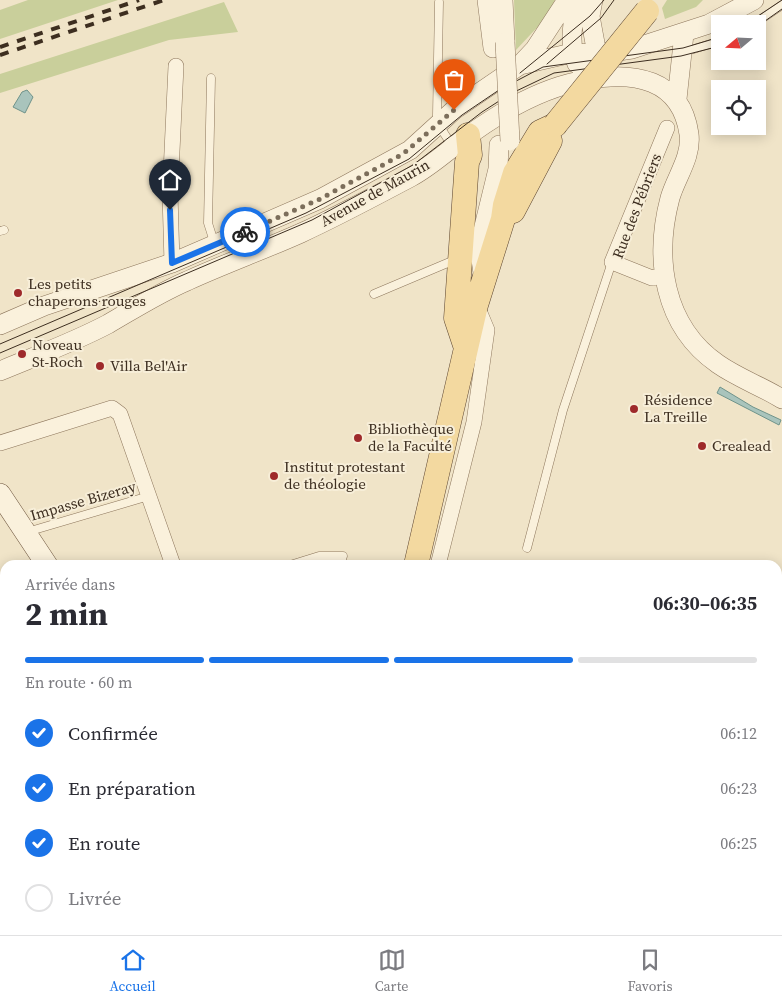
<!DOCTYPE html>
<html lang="fr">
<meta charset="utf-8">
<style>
body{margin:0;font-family:"Source Serif 4",serif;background:#f2f2f3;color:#2b2b33;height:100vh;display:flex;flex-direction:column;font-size:19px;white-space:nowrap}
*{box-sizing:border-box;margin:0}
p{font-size:16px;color:#7c7c81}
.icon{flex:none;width:28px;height:28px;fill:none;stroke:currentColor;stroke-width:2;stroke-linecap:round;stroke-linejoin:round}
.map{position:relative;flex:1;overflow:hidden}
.details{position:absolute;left:0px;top:560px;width:782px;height:375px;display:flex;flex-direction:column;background:#fff;border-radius:15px 15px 0 0;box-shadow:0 2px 12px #0003}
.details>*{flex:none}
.needle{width:32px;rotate:251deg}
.controls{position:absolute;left:711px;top:15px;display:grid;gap:10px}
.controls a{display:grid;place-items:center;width:55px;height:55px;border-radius:0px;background:#fff;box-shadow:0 2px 12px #0003;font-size:25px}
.pin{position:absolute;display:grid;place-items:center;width:42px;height:42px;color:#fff;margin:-51px -21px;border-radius:50% 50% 50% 0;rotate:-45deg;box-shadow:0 0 5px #0007}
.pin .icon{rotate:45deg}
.courier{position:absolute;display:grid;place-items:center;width:50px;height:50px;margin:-25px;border:4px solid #1a73e8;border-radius:50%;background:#fff;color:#222;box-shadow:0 1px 6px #0007}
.overview em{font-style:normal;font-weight:700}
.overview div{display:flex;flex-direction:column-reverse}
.overview{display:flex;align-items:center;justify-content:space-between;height:85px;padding:0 25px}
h1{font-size:32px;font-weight:700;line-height:38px}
.bar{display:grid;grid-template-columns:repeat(4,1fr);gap:8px 5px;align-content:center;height:60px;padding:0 25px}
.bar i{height:6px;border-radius:4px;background:#e1e1e2}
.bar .active{background:#1a73e8}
.bar p{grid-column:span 4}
ol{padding:0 25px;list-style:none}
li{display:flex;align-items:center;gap:15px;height:55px}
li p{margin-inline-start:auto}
li .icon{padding:5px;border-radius:50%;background:#1a73e8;color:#fff;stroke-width:4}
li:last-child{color:#7c7c81}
li i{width:28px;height:28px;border:2px solid #e1e1e2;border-radius:50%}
.menu{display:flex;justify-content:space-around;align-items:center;height:70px;border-top:1px solid #e1e1e2;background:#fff;font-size:14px;color:#7c7c81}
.menu a{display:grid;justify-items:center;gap:2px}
.menu .active{color:#1a73e8}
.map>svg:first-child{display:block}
.green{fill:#c9cf9b}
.water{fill:#a9c4bc;stroke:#6f938a}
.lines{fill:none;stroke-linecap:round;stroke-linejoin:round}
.service-casing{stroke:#8d765c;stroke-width:9}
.minor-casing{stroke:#8d765c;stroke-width:16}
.tertiary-casing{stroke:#8d765c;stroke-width:20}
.secondary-casing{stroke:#6f573f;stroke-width:22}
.primary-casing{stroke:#5b4430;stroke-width:25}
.service{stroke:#faf1dc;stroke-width:8}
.minor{stroke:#faf1dc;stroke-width:15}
.tertiary{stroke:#faf1dc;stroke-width:19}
.secondary{stroke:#faf1dc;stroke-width:21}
.primary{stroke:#f3d9a0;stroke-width:24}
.tram{stroke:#3d2e20;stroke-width:1}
.rail{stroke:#3d2e20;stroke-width:4;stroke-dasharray:9 9;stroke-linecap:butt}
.tertiary-bridge-casing{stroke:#8d765c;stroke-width:20;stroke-linecap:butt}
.primary-bridge-casing{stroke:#5b4430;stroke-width:25;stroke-linecap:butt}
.tertiary-bridge{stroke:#faf1dc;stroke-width:19}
.primary-bridge{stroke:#f3d9a0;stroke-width:24}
.done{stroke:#7c6e5b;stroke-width:5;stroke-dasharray:0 9}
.route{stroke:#1a73e8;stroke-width:6}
.poi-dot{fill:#9e2a2b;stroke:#f7eed8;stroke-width:2}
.labels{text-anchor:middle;stroke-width:4;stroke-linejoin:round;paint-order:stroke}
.street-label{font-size:15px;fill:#3d2e20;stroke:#f7eed8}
.poi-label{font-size:15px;fill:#3d2e20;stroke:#f7eed8;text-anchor:start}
</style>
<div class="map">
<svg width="782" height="935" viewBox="0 0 782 935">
<rect width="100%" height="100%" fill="#f0e4c8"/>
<!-- green -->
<path class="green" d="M 28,0 L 118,0 L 0,39 L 0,10 Z
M 514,0 L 555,0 L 546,18 L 516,50 Z
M 667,0 L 703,0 L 696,7 L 665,19 L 662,8 Z
M 224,2 L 238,32 L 169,40 L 0,93 L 0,74 Z"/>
<!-- water -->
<path class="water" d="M 27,90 L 33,97 L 25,113 L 13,107 L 22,92 Z
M 720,387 L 753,407 L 781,420 L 779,425 L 717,393 Z"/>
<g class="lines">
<defs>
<path id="service" d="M 439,2 L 437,115 L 438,124 L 453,147
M 754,24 L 782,5
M 684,52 L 720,41
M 211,78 L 208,223 L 215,245
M 0,231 L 4,230
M 374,294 L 457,259
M 27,532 L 149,496
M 527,548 L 563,410 L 612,262
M 290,565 L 319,556 L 343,556 L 340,565"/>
<path id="minor" d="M 172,263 L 170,194 L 176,66
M 663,276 L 652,278 L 612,262 L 667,128
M 0,443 L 112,408 L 120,414 L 173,565
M 438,565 L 474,422 L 487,330 L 477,306
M 0,597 L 5,596
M 778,671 L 782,661
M 778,694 L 782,696
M 0,774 L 5,773
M 515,930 L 522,935
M 410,935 L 412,930
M 532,935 L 536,930
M 656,935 L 658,930"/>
<path id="tertiary" d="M 487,0 L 493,48
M 503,0 L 505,42
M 577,0 C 573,23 568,42 577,64
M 593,0 L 590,16 L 597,54 L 595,65
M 520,65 L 535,49 L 567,0
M 677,99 L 684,34
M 484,279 L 479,247 L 498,169 L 499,145
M 0,325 L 44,306 L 172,263 L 320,199 L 410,150 L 454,110 L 520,65 L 572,53 L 597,54 L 632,49 L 709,24 L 754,0
M 0,371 C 36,356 74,342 108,324 C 134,309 159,293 187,281 C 224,264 263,250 301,233 C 338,216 375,196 411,177 C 430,167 447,151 465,138 C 500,112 542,87 586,80 C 633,71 681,78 689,134 C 692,157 676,177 670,198 C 654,258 663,326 718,364 C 738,378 761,386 782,399"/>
<path id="secondary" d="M 0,494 L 47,565
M 152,935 L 153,930"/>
<path id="primary" d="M 513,211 L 550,141
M 466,348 L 456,318 L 467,162 L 470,155 L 468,135
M 416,565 L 476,305 L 503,219 L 505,205 L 515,173 L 540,132 L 555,125
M 310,935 L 312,930"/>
</defs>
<!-- service casing -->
<use href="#service" class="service-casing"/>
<!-- minor casing -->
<use href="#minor" class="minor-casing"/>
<!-- tertiary casing -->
<use href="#tertiary" class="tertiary-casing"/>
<!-- secondary casing -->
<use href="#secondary" class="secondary-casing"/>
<!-- primary casing -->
<use href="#primary" class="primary-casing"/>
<!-- service -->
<use href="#service" class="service"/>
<!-- minor -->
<use href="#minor" class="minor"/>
<!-- tertiary -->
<use href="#tertiary" class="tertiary"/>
<!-- secondary -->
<use href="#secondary" class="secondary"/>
<!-- primary -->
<use href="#primary" class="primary"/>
<!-- tram -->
<path class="tram" d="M 746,24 L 782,0
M 758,26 L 782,9
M 547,64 L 601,18 L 614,0
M 520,73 L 590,16 L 604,0
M 0,344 L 306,213 L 409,159 L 462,115 L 499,90 L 543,67 L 683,48 L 720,37
M 0,353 L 312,220 L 413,165 L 482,112 L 510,94 L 554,73 L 681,56 L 720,46"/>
<!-- rail -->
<path class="rail" d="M 0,47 L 139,0
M 0,55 L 164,0"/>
<defs>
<path id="tertiary-bridge" d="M 505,42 L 510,141"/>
<path id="primary-bridge" d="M 555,125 L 647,11"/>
</defs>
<!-- tertiary-bridge casing -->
<use href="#tertiary-bridge" class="tertiary-bridge-casing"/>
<!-- primary-bridge casing -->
<use href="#primary-bridge" class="primary-bridge-casing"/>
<!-- tertiary-bridge -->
<use href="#tertiary-bridge" class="tertiary-bridge"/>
<!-- primary-bridge -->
<use href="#primary-bridge" class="primary-bridge"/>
</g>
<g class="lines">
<!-- done -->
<path class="done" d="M 245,232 L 320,199 L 403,154 L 454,110"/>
<!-- route -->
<path class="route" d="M 170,210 L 172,263 L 245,232"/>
</g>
<!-- markers -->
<g class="poi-dot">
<circle cx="18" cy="293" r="5"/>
<circle cx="22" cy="354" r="5"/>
<circle cx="100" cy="366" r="5"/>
<circle cx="634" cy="409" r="5"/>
<circle cx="358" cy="438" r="5"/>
<circle cx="702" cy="446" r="5"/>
<circle cx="274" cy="476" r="5"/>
</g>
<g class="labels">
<!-- street labels -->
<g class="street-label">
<text transform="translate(375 193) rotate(-29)" y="5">Avenue de Maurin</text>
<text transform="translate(637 206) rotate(-69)" y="5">Rue des Pébriers</text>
<text transform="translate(83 501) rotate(-16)" y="5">Impasse Bizeray</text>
</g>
<!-- poi labels -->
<g class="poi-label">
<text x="28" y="289">Les petits<tspan x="28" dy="17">chaperons rouges</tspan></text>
<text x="32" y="350">Noveau<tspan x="32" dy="17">St-Roch</tspan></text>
<text x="110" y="371">Villa Bel'Air</text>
<text x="644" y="405">Résidence<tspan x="644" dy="17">La Treille</tspan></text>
<text x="368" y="434">Bibliothèque<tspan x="368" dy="17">de la Faculté</tspan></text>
<text x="712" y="451">Crealead</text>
<text x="284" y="472">Institut protestant<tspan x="284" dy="17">de théologie</tspan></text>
</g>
</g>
</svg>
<div class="controls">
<a><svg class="needle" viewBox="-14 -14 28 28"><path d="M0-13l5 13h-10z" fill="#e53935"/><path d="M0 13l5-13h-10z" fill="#7c7c81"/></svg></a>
<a><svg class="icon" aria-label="locate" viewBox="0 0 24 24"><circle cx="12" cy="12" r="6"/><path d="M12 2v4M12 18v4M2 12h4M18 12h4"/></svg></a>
</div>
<div class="pin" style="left:454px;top:110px;background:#ea580c"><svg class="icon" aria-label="bag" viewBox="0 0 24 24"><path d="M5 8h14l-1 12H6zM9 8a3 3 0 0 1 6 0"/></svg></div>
<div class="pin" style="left:170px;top:210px;background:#1f2937"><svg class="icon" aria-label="home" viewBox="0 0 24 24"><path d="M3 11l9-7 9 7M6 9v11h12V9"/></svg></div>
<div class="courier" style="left:245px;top:232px"><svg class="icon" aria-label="bike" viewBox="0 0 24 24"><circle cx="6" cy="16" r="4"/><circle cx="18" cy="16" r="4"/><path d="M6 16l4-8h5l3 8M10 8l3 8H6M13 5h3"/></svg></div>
<section class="details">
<div class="overview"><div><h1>2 min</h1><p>Arrivée dans</p></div><em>06:30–06:35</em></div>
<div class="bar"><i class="active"></i><i class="active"></i><i class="active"></i><i></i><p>En route · 60 m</p></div>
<ol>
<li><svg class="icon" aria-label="check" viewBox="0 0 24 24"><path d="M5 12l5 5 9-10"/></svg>Confirmée<p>06:12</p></li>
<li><svg class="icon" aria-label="check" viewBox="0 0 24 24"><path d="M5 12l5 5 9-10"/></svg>En préparation<p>06:23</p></li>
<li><svg class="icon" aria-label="check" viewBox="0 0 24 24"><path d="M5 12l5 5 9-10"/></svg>En route<p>06:25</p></li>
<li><i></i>Livrée</li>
</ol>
</section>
</div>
<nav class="menu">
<a class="active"><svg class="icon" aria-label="home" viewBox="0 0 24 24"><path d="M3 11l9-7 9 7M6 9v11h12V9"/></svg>Accueil</a>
<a><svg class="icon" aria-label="map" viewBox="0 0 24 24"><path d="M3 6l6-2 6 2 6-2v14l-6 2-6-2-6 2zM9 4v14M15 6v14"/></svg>Carte</a>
<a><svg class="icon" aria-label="saved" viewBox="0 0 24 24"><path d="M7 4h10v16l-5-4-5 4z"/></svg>Favoris</a>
</nav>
